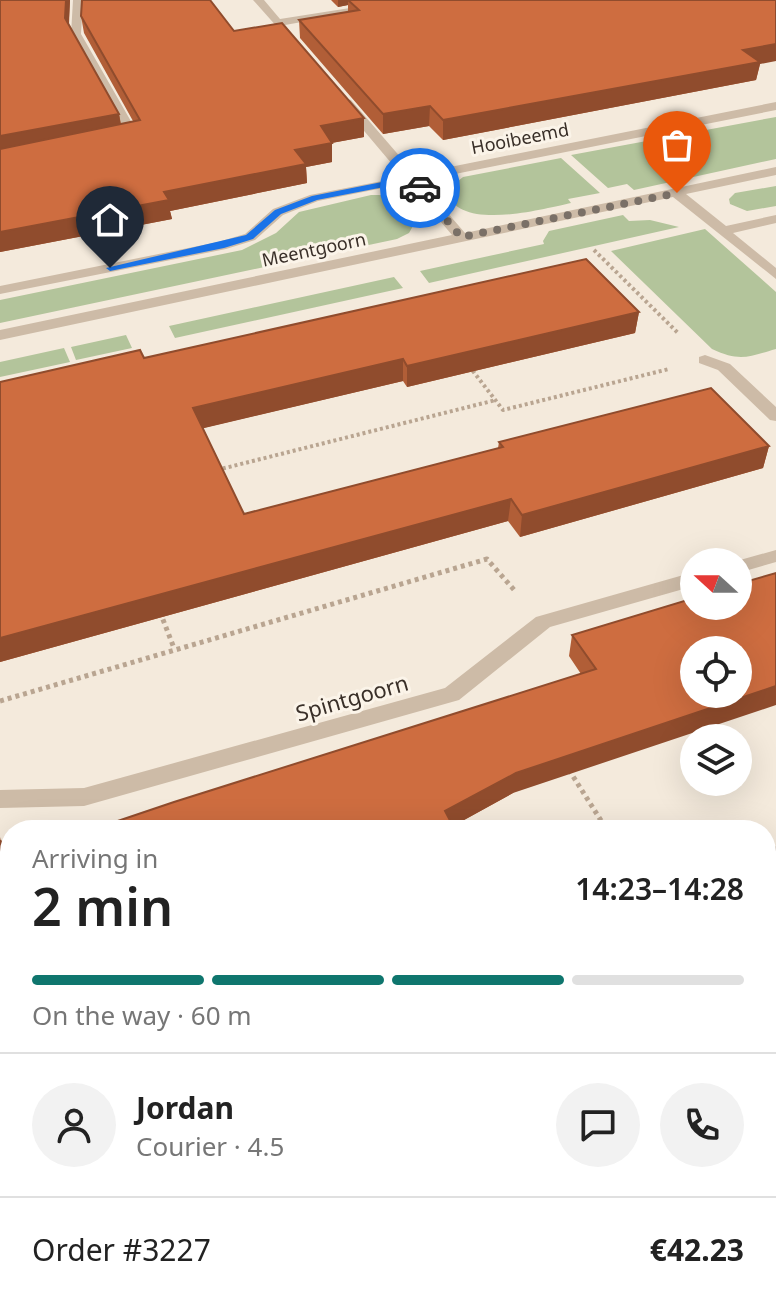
<!DOCTYPE html>
<meta charset="utf-8">
<style>
body{margin:0;font-family:"Noto Sans",sans-serif;background:#f2f2f2;color:#222;height:100vh;display:flex;flex-direction:column;font-size:30px;white-space:nowrap}
*{box-sizing:border-box;margin:0}
p{font-size:26px;color:#767676}
.icon{flex:none;width:44px;height:44px;fill:none;stroke:currentColor;stroke-width:2;stroke-linecap:round;stroke-linejoin:round}
.map{position:relative;flex:1;overflow:hidden}
.drawer{position:absolute;left:0px;top:820px;width:776px;height:496px;display:flex;flex-direction:column;background:#fff;border-radius:32px 32px 0 0;box-shadow:0 8px 32px #0002}
.drawer>*{flex:none}
.needle{width:52px;rotate:291deg}
.controls{position:absolute;left:680px;top:548px;display:grid;gap:16px}
.controls a{display:grid;place-items:center;width:72px;height:72px;border-radius:50%;background:#fff;box-shadow:0 8px 32px #0002;font-size:40px}
.pin{position:absolute;display:grid;place-items:center;width:68px;height:68px;color:#fff;margin:-82px -34px;border-radius:50% 50% 50% 0;rotate:-45deg;box-shadow:0 0 8px #0007}
.pin .icon{rotate:45deg}
.courier{position:absolute;display:grid;place-items:center;width:80px;height:80px;margin:-40px;border:6px solid #1a73e8;border-radius:50%;background:#fff;color:#222;box-shadow:0 2px 10px #0007}
.headline em{font-style:normal;font-weight:600}
.headline div{display:flex;flex-direction:column-reverse}
.headline{display:flex;align-items:center;justify-content:space-between;height:136px;padding:0 32px}
h1{font-size:52px;font-weight:600;line-height:60px}
.bar{display:grid;grid-template-columns:repeat(4,1fr);gap:12px 8px;align-content:center;height:96px;padding:0 32px}
.bar i{height:10px;border-radius:6px;background:#e0e0e0}
.bar .selected{background:#0f766e}
.bar p{grid-column:span 4}
.line{display:flex;align-items:center;gap:20px;padding:0 32px;border-top:2px solid #e0e0e0}
.line div{flex:1}
.round{display:grid;place-items:center;flex:none;width:84px;height:84px;border-radius:42px;background:#f2f2f2}
.map>svg:first-child{display:block}
.green{fill:#b3c49b}
.lines{fill:none;stroke-linecap:round;stroke-linejoin:round}
.path-far2{stroke:#b9a591;stroke-width:4;stroke-dasharray:3 3;stroke-linecap:butt}
.path-far1{stroke:#b9a591;stroke-width:5;stroke-dasharray:4 4;stroke-linecap:butt}
.path{stroke:#b9a591;stroke-width:6;stroke-dasharray:5 5;stroke-linecap:butt}
.minor{fill:#cdbba7;fill-rule:evenodd}
.wall{fill:#b15e37}
.shaded-wall{fill:#904c2d}
.building{fill:#ce6d40;stroke:#904c2d;stroke-width:2;fill-rule:evenodd}
.route{fill:#1a73e8}
.done{stroke:#7a7067;stroke-width:8;stroke-dasharray:0 14.4}
.labels{text-anchor:middle;stroke-width:6;stroke-linejoin:round;paint-order:stroke}
.far-street-label{font-size:18px;fill:#392f28;stroke:#fbf4e9}
.street-label{font-size:22px;fill:#392f28;stroke:#fbf4e9}
</style>
<div class="map">
<svg width="776" height="1316" viewBox="0 0 776 1316">
<rect width="100%" height="100%" fill="#f4eadc"/>
<!-- green -->
<path class="green" d="M 776,117 L 776,159 L 634,190 L 627,184 L 608,188 L 571,155 Z
M 561,158 L 600,193 L 568,199 L 571,203 C 543,209 455,233 447,190 L 463,177 Z
M 776,186 L 776,206 L 747,211 L 730,204 L 729,199 L 735,193 Z
M 371,195 C 391,195 410,196 419,215 L 409,233 L 397,239 L 0,323 L 0,300 L 242,250 L 276,233 L 299,212 Z
M 623,215 L 629,221 L 650,220 L 679,227 L 429,283 L 420,271 L 544,244 L 543,241 L 549,231 Z
M 705,229 L 776,292 L 776,349 C 748,357 740,362 712,349 L 611,251 Z
M 394,277 L 403,288 L 175,338 L 169,326 Z
M 126,335 L 132,348 L 76,360 L 71,347 Z
M 64,348 L 70,362 L 0,377 L 0,362 Z"/>
<g class="lines">
<!-- path-far2 -->
<path class="path-far2" d="M 594,250 L 679,334
M 469,366 L 503,410 L 669,369
M 217,470 L 496,400"/>
<!-- path-far1 -->
<path class="path-far1" d="M 160,612 L 174,648
M 0,701 L 487,559 L 516,592
M 569,770 L 607,830
M 773,849 L 776,848"/>
<!-- path -->
<path class="path" d="M 766,852 L 776,848
M 763,1306 L 769,1316"/>
<!-- minor -->
<path class="minor" d="M 73,0 L 83,0 L 81,34 L 140,137 L 138,140 L 127,143 L 121,139 L 127,135 L 71,34 Z
M 253,0 L 264,0 L 280,19 L 401,0 L 425,0 L 285,25 L 299,43 L 294,46 Z
M 347,99 L 351,100 L 415,174 L 776,102 L 776,110 L 420,181 L 465,233 L 776,167 L 776,175 L 686,194 L 726,226 L 776,215 L 776,223 L 733,233 L 776,268 L 776,279 L 673,197 L 0,340 L 0,330 L 452,235 L 408,183 L 318,201 L 283,215 L 255,240 L 226,249 L 0,294 L 0,286 L 218,242 L 245,234 L 273,209 L 310,195 L 403,177 L 343,106 L 341,103 Z
M 705,355 L 730,364 L 776,407 L 776,421 L 770,420 L 718,370 L 699,363 L 699,357 Z
M 776,550 L 776,562 L 738,573 L 738,562 L 733,562 Z
M 694,572 L 694,586 L 550,627 L 459,700 L 84,806 L 0,808 L 0,790 L 84,788 L 445,688 L 536,617 Z"/>
</g>
<!-- wall -->
<path class="wall" d="M 0,0 L 70,0 L 69,25 L 119,114 L 121,124 L 133,121 L 84,33 L 81,16 L 364,118 L 364,137 L 331,143 L 332,162 L 306,167 L 307,183 L 170,211 L 172,219 L 0,252 Z
M 331,0 L 776,0 L 756,80 L 443,140 L 429,126 L 383,134 L 300,38 L 299,20 L 348,12 L 348,5 L 338,7 Z
M 639,312 L 635,333 L 407,387 L 403,381 L 203,428 L 244,514 L 498,448 L 499,442 L 769,446 L 763,468 L 520,537 L 508,521 L 0,662 L 0,382 L 144,358 Z
M 694,598 L 513,793 L 453,826 L 91,830 L 581,674 L 569,656 L 572,635 Z"/>
<!-- shaded-wall -->
<path class="shaded-wall" d="M 66,0 L 70,0 L 68,35 L 65,18 Z
M 338,0 L 348,0 L 348,5 L 338,7 Z
M 776,44 L 776,61 L 760,64 L 756,80 L 443,140 L 443,120 L 743,50 Z
M 430,106 L 429,126 L 383,134 L 383,114 Z
M 119,114 L 122,133 L 0,156 L 0,136 Z
M 364,118 L 364,137 L 321,145 L 321,126 Z
M 332,143 L 332,162 L 306,167 L 307,183 L 170,211 L 172,219 L 0,252 L 0,232 L 164,192 L 295,150 Z
M 639,312 L 635,333 L 407,387 L 407,366 Z
M 403,359 L 403,381 L 196,430 L 193,408 Z
M 769,446 L 763,468 L 520,537 L 522,515 Z
M 511,499 L 508,521 L 0,662 L 0,638 Z
M 776,686 L 776,705 L 513,793 L 446,830 L 445,811 L 516,773 Z
M 0,837 L 7,854 L 10,867 L 5,860 Z
M 10,961 L 10,982 L 0,986 L 0,964 Z
M 776,1132 L 776,1144 L 766,1148 L 766,1136 Z
M 10,1160 L 10,1172 L 4,1163 Z
M 540,1306 L 564,1306 L 542,1316 L 519,1316 Z"/>
<!-- building -->
<path class="building" d="M 0,0 L 66,0 L 65,18 L 119,114 L 0,136 Z
M 82,0 L 210,0 L 234,31 L 282,23 L 364,118 L 321,126 L 332,143 L 295,150 L 306,164 L 164,192 L 169,200 L 0,232 L 0,149 L 140,120 L 81,16 Z
M 348,0 L 776,0 L 776,44 L 743,50 L 760,62 L 443,120 L 430,106 L 383,114 L 299,20 L 359,10 Z
M 586,259 L 639,312 L 407,366 L 403,359 L 193,408 L 244,514 L 503,447 L 499,442 L 711,388 L 769,446 L 522,515 L 511,499 L 0,638 L 0,382 L 140,350 L 144,358 Z
M 776,573 L 776,686 L 516,773 L 445,811 L 455,830 L 91,830 L 174,802 L 596,669 L 572,635 L 694,598 L 694,606 L 738,606 L 738,584 ZM 694,650 L 738,650 L 738,694 L 694,694 Z
M 0,840 L 5,860 L 10,858 L 10,961 L 0,964 Z
M 776,926 L 776,1132 L 766,1136 L 766,930 Z
M 10,1099 L 10,1160 L 4,1163 L 0,1144 L 0,1103 Z
M 39,1306 L 540,1306 L 519,1316 L 24,1316 L 23,1313 Z"/>
<!-- route -->
<path class="route" d="M 412,176 L 423,190 L 417,190 L 410,182 L 317,200 L 281,214 L 253,239 L 224,248 L 110,271 L 106,268 L 246,235 L 275,210 L 312,196 Z"/>
<g class="lines">
<!-- done -->
<path class="done" d="M 420,188 L 461,237 L 677,193"/>
</g>
<g class="labels">
<!-- far-street labels -->
<g class="far-street-label">
<text transform="translate(520 139) rotate(-11)" y="6">Hooibeemd</text>
<text transform="translate(314 250) rotate(-12)" y="6">Meentgoorn</text>
</g>
<!-- street labels -->
<g class="street-label">
<text transform="translate(352 698) rotate(-16)" y="8">Spintgoorn</text>
</g>
</g>
</svg>
<div class="controls">
<a><svg class="needle" viewBox="-14 -14 28 28"><path d="M0-13l5 13h-10z" fill="#e53935"/><path d="M0 13l5-13h-10z" fill="#767676"/></svg></a>
<a><svg class="icon" aria-label="locate" viewBox="0 0 24 24"><circle cx="12" cy="12" r="6"/><path d="M12 2v4M12 18v4M2 12h4M18 12h4"/></svg></a>
<a><svg class="icon" aria-label="layers" viewBox="0 0 24 24"><path d="M12 4l9 5-9 5-9-5zM3 14l9 5 9-5"/></svg></a>
</div>
<div class="pin" style="left:677px;top:193px;background:#ea580c"><svg class="icon" aria-label="bag" viewBox="0 0 24 24"><path d="M5 8h14l-1 12H6zM9 8a3 3 0 0 1 6 0"/></svg></div>
<div class="pin" style="left:110px;top:268px;background:#1f2937"><svg class="icon" aria-label="home" viewBox="0 0 24 24"><path d="M3 11l9-7 9 7M6 9v11h12V9"/></svg></div>
<div class="courier" style="left:420px;top:188px"><svg class="icon" aria-label="car" viewBox="0 0 24 24"><path d="M5 17H2v-5l4-1 3-4h7l3 4 3 1v5h-3M9 17h6M6 11h13"/><circle cx="7" cy="17" r="2"/><circle cx="17" cy="17" r="2"/></svg></div>
<section class="drawer">
<div class="headline"><div><h1>2 min</h1><p>Arriving in</p></div><em>14:23–14:28</em></div>
<div class="bar"><i class="selected"></i><i class="selected"></i><i class="selected"></i><i></i><p>On the way · 60 m</p></div>
<div class="line" style="height:144px"><a class="round"><svg class="icon" aria-label="person" viewBox="0 0 24 24"><circle cx="12" cy="8" r="4"/><path d="M4 21q1-7 8-7t8 7"/></svg></a><div><b>Jordan</b><p>Courier · 4.5</p></div><a class="round"><svg class="icon" aria-label="chat" viewBox="0 0 24 24"><path d="M4 5h16v11H9l-5 4z"/></svg></a><a class="round"><svg class="icon" aria-label="phone" viewBox="0 0 24 24"><path d="M5 4h4l2 5-3 2q2 4 5 5l2-3 5 2v4C11 20 4 13 5 4z"/></svg></a></div>
<div class="line" style="height:104px"><div>Order #3227</div><b>€42.23</b></div>
</section>
</div>
